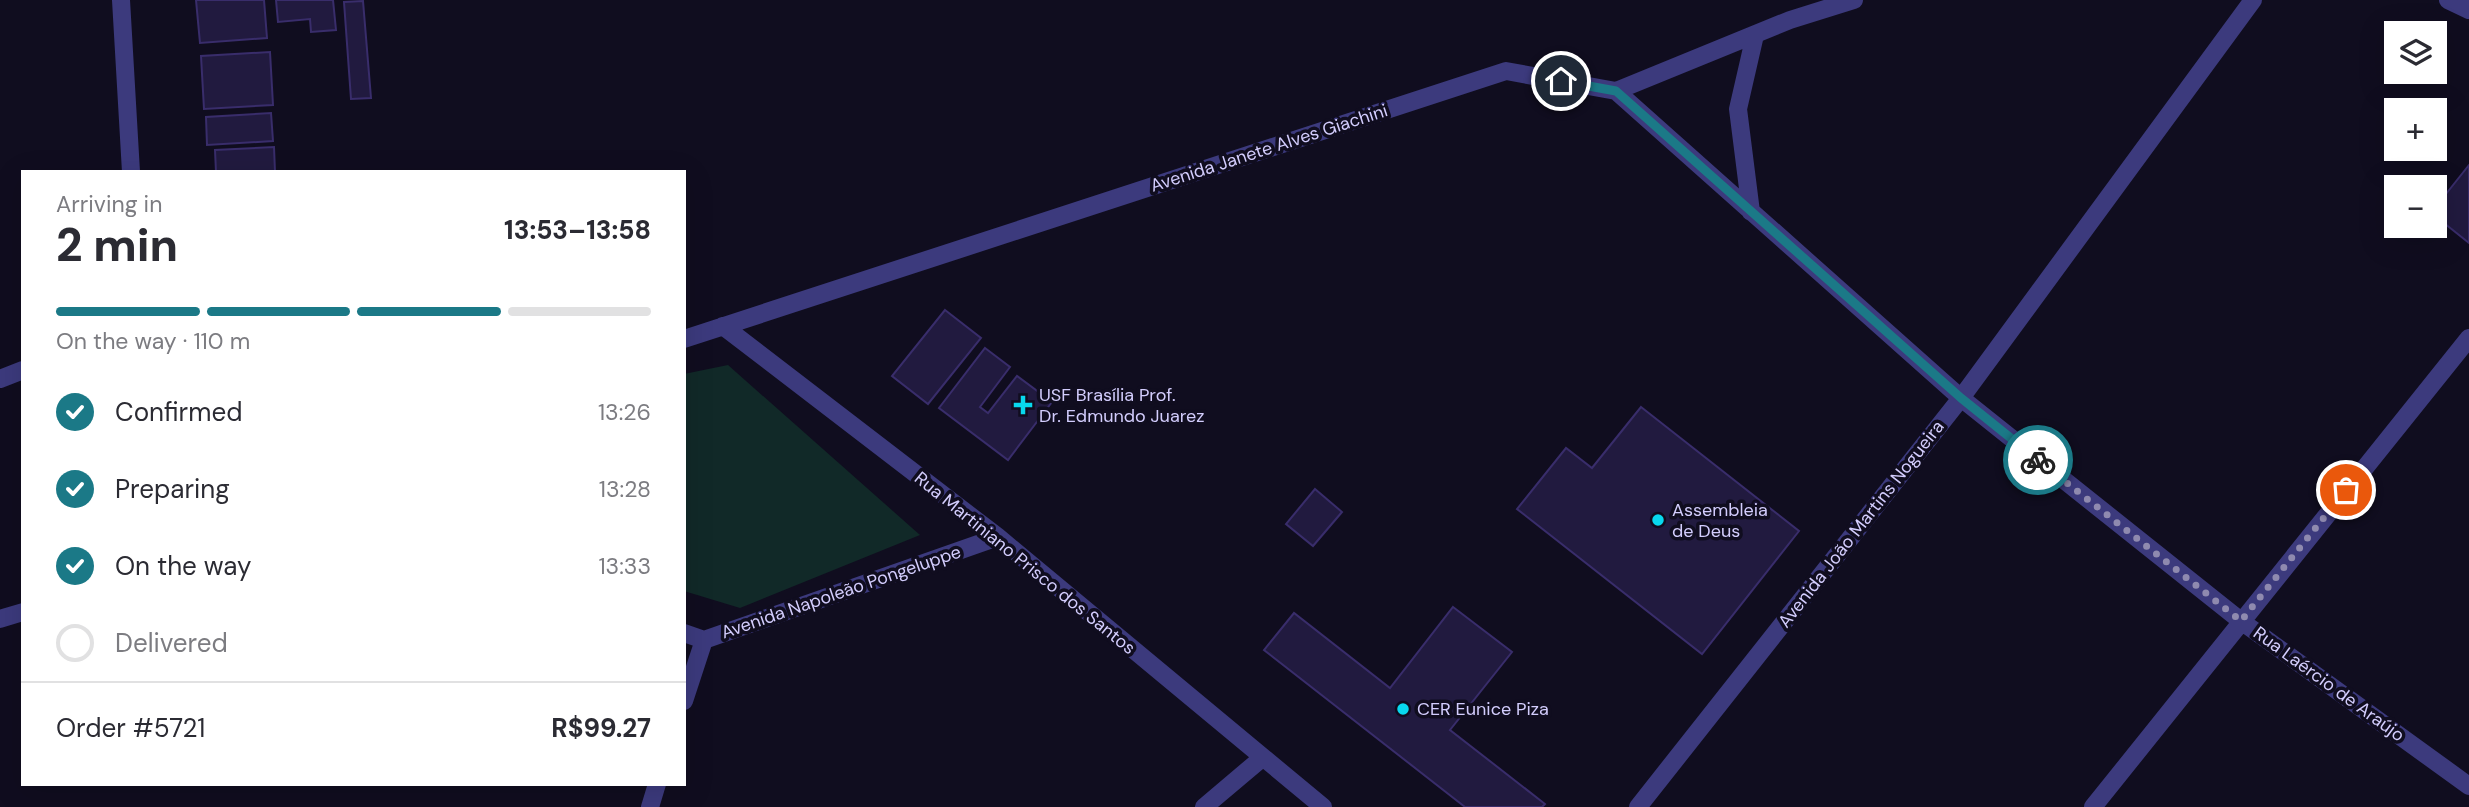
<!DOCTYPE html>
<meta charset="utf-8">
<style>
body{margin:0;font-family:"DM Sans",sans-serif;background:#f2f2f3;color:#2b2b33;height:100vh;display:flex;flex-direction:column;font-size:26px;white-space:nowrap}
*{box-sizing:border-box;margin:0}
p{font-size:23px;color:#7c7c81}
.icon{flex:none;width:38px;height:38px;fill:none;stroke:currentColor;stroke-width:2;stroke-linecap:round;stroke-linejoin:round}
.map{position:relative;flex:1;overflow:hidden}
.sheet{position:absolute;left:21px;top:170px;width:665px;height:616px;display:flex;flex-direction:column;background:#fff;border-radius:0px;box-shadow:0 7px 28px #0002}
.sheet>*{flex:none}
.buttons{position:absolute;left:2384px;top:21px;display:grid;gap:14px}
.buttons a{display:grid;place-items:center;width:63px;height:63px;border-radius:0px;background:#fff;box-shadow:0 7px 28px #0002;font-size:35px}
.pin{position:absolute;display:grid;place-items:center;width:60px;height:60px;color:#fff;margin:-30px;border:4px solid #fff;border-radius:50%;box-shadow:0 2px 7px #0007}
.courier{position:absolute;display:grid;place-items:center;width:70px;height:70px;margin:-35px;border:5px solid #1b7987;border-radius:50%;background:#fff;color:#222;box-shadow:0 2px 9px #0007}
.head em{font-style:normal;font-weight:800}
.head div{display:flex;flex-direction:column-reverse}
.head{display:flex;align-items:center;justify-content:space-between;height:119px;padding:0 35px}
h1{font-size:46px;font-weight:800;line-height:52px}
.bar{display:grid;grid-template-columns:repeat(4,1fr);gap:10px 7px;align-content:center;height:84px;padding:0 35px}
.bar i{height:9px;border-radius:5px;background:#e1e1e2}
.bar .active{background:#1b7987}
.bar p{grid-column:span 4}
.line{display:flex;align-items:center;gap:18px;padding:0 35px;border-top:2px solid #e1e1e2}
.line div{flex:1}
ol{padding:0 35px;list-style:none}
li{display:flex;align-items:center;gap:21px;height:77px}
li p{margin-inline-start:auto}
li .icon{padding:7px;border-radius:50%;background:#1b7987;color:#fff;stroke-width:4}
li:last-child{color:#7c7c81}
li i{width:38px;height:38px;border:4px solid #e1e1e2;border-radius:50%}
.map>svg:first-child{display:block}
.green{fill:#112928}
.building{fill:#211a3f;stroke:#392d6b;stroke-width:2}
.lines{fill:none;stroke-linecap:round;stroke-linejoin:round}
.street{stroke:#3c3a7d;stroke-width:18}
.done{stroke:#8f8aaf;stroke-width:7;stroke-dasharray:0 12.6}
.route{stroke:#1b7987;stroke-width:9}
.poi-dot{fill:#08d8ee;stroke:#100d1f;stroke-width:2.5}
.labels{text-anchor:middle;stroke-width:7;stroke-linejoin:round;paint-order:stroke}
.street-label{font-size:18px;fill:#d3cdfd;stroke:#100d1f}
.poi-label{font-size:18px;fill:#d3cdfd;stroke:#100d1f;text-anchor:start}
</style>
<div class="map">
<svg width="2469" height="807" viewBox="0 0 2469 807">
<rect width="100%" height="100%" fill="#100d1f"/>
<!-- green -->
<path class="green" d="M 728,365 L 920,535 L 740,608 L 684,591 L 684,374 Z"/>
<!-- building -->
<path class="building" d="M 196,0 L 264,0 L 267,38 L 200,43 Z
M 276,0 L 333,0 L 336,30 L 311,32 L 310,19 L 278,22 Z
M 363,1 L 371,98 L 351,99 L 344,2 Z
M 270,52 L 273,105 L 204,109 L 201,56 Z
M 271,113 L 273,141 L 207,145 L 206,117 Z
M 274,147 L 275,172 L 216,172 L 215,150 Z
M 2469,165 L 2469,243 L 2434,215 L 2434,209 Z
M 945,310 L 981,338 L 928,404 L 892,376 Z
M 985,348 L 1010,367 L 980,407 L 988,413 L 1017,376 L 1052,402 L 1008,460 L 939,408 Z
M 1641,407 L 1799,531 L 1702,654 L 1517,509 L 1566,448 L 1592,468 Z
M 1315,489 L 1342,512 L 1313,546 L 1286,524 Z
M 1453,607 L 1512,652 L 1450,730 L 1545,804 L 1542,807 L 1465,807 L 1264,650 L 1294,613 L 1390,688 Z"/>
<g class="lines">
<!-- street -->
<path class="street" d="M 121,0 L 131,172
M 2448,0 L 2469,10
M 1616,91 L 1961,398 L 2241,621 L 2469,786
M 1751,212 L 1738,109 L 1755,35
M 723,326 L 998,537 L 1323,807
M 684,339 L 1506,71 L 1616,91 L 1790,20 L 1854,0
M 0,379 L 23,370
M 0,619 L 23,612
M 684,633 L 704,640 L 998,537
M 684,701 L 704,640
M 650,807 L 657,784
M 1204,807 L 1262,758
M 1638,807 L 1961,398 L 2253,0
M 2093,807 L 2469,338"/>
</g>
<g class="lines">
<!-- done -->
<path class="done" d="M 2038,460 L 2241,621 L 2346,490"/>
<!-- route -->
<path class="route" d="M 1561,81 L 1616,91 L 1961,398 L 2038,460"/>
</g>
<!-- markers -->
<g class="poi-dot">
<path d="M1019.5 394.5h7v7h7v7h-7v7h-7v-7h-7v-7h7z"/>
<circle cx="1658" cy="520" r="7"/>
<circle cx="1403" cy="709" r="7"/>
</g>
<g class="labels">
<!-- street labels -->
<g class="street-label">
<text transform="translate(1269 148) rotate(-18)" y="6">Avenida Janete Alves Giachini</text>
<text transform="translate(1861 524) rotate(-52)" y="6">Avenida João Martins Nogueira</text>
<text transform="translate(1025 563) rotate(39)" y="6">Rua Martiniano Prisco dos Santos</text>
<text transform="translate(841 592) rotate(-19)" y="6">Avenida Napoleão Pongeluppe</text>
<text transform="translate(2329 684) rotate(36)" y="6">Rua Laércio de Araújo</text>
</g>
<!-- poi labels -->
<g class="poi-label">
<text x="1039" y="401">USF Brasília Prof.<tspan x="1039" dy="21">Dr. Edmundo Juarez</tspan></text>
<text x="1672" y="516">Assembleia<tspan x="1672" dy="21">de Deus</tspan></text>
<text x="1417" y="715">CER Eunice Piza</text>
</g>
</g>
</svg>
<div class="buttons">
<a><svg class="icon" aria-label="layers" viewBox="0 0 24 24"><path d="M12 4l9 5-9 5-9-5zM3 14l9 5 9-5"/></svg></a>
<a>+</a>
<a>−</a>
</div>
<div class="pin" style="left:2346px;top:490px;background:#ea580c"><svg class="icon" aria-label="bag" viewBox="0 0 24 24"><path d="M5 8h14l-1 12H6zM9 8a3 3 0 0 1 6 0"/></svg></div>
<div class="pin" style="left:1561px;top:81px;background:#1f2937"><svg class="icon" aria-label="home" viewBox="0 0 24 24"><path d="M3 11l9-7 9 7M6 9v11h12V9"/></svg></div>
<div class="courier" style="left:2038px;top:460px"><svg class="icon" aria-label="bike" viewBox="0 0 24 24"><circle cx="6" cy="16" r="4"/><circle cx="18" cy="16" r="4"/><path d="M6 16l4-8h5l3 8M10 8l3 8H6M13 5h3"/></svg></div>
<section class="sheet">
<div class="head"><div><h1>2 min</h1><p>Arriving in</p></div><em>13:53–13:58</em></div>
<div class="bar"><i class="active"></i><i class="active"></i><i class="active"></i><i></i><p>On the way · 110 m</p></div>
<ol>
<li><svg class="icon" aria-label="check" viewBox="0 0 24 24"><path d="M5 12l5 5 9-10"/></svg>Confirmed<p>13:26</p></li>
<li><svg class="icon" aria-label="check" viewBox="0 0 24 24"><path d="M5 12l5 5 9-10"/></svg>Preparing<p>13:28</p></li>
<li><svg class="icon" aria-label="check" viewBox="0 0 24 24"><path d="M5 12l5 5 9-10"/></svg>On the way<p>13:33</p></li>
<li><i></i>Delivered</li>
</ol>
<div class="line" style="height:91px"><div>Order #5721</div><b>R$99.27</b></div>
</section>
</div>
